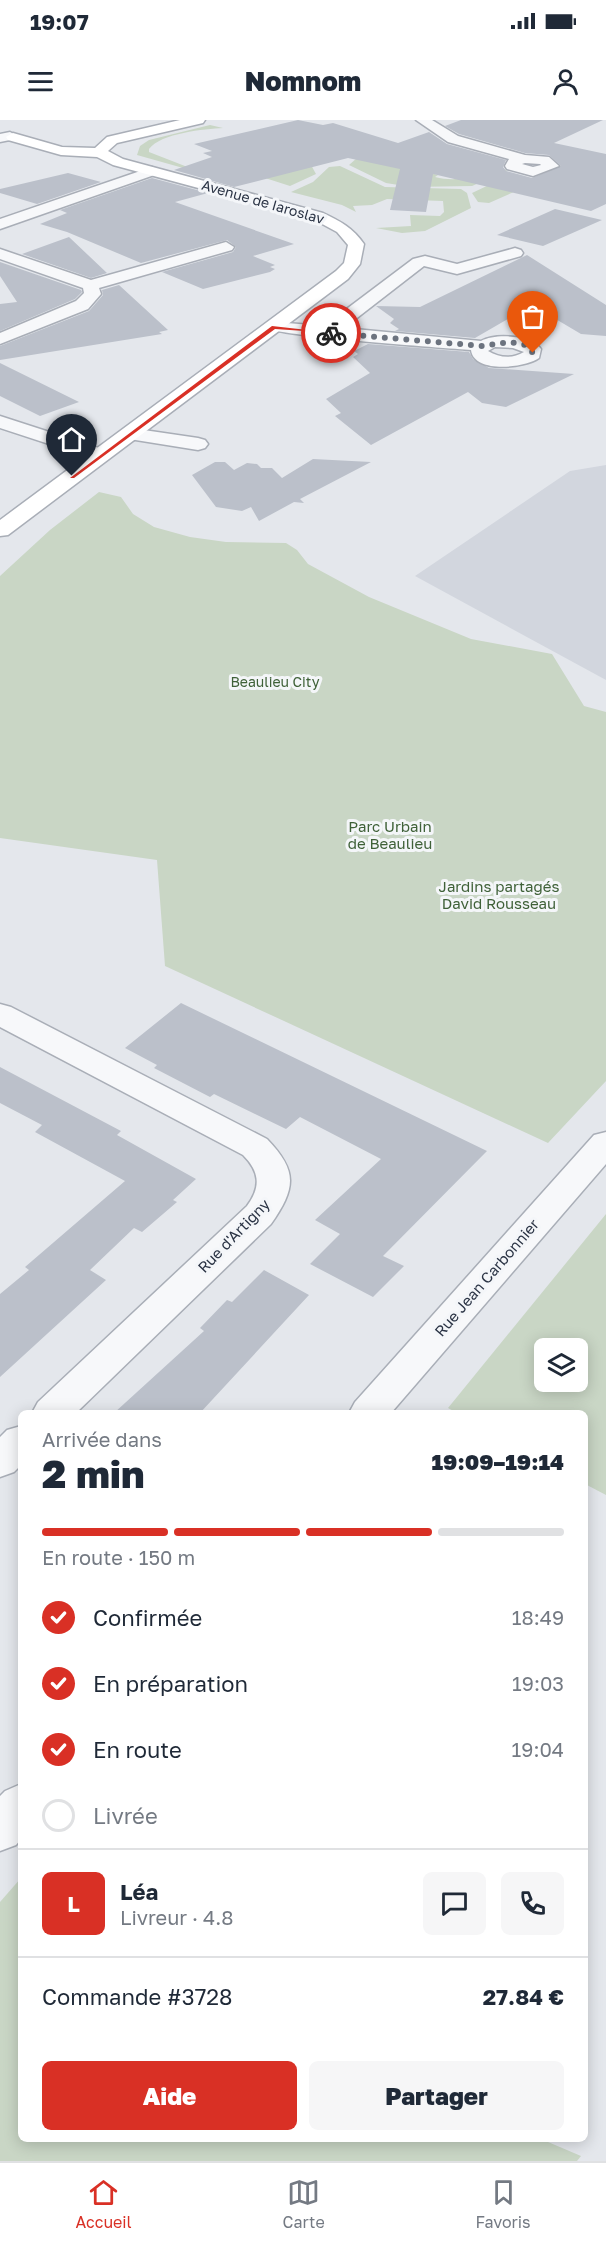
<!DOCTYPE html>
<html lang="fr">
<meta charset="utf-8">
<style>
body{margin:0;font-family:"Golos Text",sans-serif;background:#f6f6f7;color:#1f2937;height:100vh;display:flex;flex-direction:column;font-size:22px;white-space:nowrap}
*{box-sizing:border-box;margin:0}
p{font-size:20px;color:#747a83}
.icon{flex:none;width:33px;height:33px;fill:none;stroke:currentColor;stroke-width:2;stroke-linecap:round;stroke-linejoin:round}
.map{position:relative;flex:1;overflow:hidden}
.panel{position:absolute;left:18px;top:1290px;width:570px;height:732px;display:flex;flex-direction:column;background:#fff;border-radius:9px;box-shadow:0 3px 15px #0003}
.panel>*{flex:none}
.fabs{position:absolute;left:534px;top:1218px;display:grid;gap:12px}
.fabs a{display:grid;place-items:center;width:54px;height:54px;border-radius:9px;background:#fff;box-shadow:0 3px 15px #0003;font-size:30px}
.pin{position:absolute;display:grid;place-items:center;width:51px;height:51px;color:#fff;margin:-62px -26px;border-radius:50% 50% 50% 0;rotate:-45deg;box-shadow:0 0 6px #0007}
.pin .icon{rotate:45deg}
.courier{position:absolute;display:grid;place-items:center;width:60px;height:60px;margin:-30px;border:4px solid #d93025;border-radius:50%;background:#fff;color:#222;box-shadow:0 2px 8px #0007}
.summary em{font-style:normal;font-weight:800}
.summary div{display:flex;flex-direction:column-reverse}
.summary{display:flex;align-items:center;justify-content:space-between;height:102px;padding:0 24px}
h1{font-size:39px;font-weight:800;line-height:45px}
.bar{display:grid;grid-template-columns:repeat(4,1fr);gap:9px 6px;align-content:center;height:72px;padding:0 24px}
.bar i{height:8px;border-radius:4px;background:#e0e1e3}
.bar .on{background:#d93025}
.bar p{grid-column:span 4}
.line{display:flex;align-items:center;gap:15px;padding:0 24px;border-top:2px solid #e0e1e3}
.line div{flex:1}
.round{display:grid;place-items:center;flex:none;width:63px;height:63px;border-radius:9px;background:#f6f6f7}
ol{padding:0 24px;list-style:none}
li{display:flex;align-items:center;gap:18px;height:66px}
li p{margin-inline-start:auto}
li .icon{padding:6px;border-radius:50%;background:#d93025;color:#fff;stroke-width:4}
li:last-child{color:#747a83}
li i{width:33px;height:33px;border:3px solid #e0e1e3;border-radius:50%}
.cta{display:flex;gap:12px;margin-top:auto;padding:12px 24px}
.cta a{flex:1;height:69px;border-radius:9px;background:#d93025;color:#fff;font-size:24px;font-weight:800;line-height:69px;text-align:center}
.cta a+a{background:#f6f6f7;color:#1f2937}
.status{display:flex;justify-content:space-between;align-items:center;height:42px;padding:0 30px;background:#fff;direction:ltr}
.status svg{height:16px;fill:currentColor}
header{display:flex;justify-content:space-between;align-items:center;height:78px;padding:0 24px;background:#fff;font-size:27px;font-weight:800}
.dock{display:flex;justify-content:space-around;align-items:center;height:84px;border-top:2px solid #e0e1e3;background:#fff;font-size:16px;color:#747a83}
.dock a{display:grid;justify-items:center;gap:3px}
.dock .on{color:#d93025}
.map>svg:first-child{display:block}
.built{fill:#d2d6de}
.green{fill:#c9d6c5;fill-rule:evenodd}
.building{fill:#bbc0ca}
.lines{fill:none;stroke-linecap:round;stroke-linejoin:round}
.street-casing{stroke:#a9aeb7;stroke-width:3}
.secondary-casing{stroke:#a9aeb7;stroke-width:3}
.street{fill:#f7f8fa;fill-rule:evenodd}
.secondary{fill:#fff;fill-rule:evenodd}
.route{fill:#d93025}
.done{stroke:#6c737f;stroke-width:6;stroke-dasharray:0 10.8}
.labels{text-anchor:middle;stroke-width:6;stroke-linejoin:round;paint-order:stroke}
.far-street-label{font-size:14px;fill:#2b3445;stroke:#f4f6f9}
.far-park-label{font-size:14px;fill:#3f6138;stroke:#f4f6f9}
.park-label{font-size:15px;fill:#3f6138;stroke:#f4f6f9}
.street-label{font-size:15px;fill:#2b3445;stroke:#f4f6f9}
</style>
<div class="status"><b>19:07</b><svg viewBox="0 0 49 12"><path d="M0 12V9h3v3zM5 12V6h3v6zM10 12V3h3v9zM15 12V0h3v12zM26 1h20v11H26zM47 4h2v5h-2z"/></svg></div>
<header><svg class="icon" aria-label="menu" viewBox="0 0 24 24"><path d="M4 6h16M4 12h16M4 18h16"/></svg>Nomnom<svg class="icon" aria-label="person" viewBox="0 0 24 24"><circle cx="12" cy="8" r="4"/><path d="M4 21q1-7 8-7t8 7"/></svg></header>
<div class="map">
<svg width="606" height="2041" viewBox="0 0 606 2041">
<rect width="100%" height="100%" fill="#e4e7ec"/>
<!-- built -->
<path class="built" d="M 606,345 L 606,560 L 415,456 L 570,351 Z"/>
<!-- green -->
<path class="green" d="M 210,5 L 223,8 C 205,9 161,13 149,29 L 149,32 L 208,55 L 137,35 L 140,26 L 149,20 Z
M 357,38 L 434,54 L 438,55 L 435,57 C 458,63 481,55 504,49 L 507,51 L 472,66 L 411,67 L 386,63 L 349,45 Z
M 311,45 L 316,54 L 290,66 L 262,57 Z
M 340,46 L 385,67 L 461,69 L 467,73 L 471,88 L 425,111 L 402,113 L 376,108 L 411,106 L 410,95 L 440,96 L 444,92 L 443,81 L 387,79 L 372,85 L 353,86 L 356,92 L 342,85 L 291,72 L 313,62 L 329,47 Z
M 512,54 L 519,55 L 523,68 L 489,83 L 478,82 L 472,73 Z
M 99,372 L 121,377 L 133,394 L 154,407 L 190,417 L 226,422 L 286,423 L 297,430 L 308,444 L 369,477 L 471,519 L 552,534 L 584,586 L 606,592 L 606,961 L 548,1023 L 165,846 L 157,740 L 0,718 L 0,456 L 50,410 Z
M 606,1094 L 606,1375 L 585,1364 L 585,1293 L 457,1293 L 448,1288 ZM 544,1228 L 578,1228 L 578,1262 L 544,1262 Z
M 21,1758 L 21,2019 L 541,2019 L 581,2036 L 577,2041 L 0,2041 L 0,1782 Z"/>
<!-- building -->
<path class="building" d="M 298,0 L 323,5 L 333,3 L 398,23 L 429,12 L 447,24 L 506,40 L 503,47 L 506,51 L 532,58 L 561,46 L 549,35 L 525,33 L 459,14 L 445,6 L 461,0 L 603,0 L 554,23 L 606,34 L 606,84 L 591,91 L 433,54 L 426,92 L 390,90 L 400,49 L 348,38 L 234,67 L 174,50 L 212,37 L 203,33 L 212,31 L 194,24 Z
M 68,53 L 101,62 L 37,84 L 0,73 L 0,69 Z
M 152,58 L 208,73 L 175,82 L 294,124 L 253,136 L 275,145 L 270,147 L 275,149 L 270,152 L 203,169 L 162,152 L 233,132 L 236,127 L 227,120 L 141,143 L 67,112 L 40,104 L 67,93 L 60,90 Z
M 555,89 L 602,100 L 543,126 L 497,115 Z
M 69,117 L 107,153 L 91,158 L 22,134 Z
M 527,135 L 606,185 L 606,216 L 581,214 L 532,185 L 475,218 L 395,211 L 399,209 L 390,203 L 394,199 L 376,186 L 420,187 Z
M 0,142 L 81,170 L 82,172 L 75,179 L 0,211 L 0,184 L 17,182 L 0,156 Z
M 119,165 L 168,210 L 159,212 L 162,214 L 0,240 L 0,226 L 89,191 L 103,175 L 102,170 Z
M 368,224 L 469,232 L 473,239 L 489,248 L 574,254 L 506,287 L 482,283 L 468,272 L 371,325 L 335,296 L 341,293 L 326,279 L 370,253 L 353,237 L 358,234 L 354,231 Z
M 0,243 L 79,282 L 40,296 L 0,276 Z
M 313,339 L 371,342 L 300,379 L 304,383 L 294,382 L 259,401 L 251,387 L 242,391 L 216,387 L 192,355 L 215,342 L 225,342 L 234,350 L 247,343 L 257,344 L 261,348 L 272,348 L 282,358 Z
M 181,883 L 487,1031 L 383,1136 L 404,1146 L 373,1177 L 310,1144 L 340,1114 L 315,1100 L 381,1039 L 300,997 L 286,1009 L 214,974 L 210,977 L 154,948 L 157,945 L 125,928 Z
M 0,947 L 121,1011 L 117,1015 L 196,1059 L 173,1080 L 177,1082 L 142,1112 L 134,1108 L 90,1150 L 106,1160 L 0,1257 L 0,1174 L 29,1150 L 25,1147 L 125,1061 L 35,1012 L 42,1005 L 0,983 Z
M 264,1150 L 309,1175 L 200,1293 L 114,1293 L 204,1211 L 200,1208 L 227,1180 L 232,1182 Z"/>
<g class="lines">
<defs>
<path id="street" d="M 416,0 L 432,0 L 458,16 L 525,35 L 549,37 L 559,46 L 533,56 L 507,49 L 505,46 L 509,39 L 448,22 ZM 525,43 L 540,44 L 541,45 L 533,47 L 522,44 Z
M 10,12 L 17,16 L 15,19 L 0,22 L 0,14 Z
M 152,47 L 159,51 L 157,54 L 0,109 L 0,99 Z
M 226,122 L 234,127 L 232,130 L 99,168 L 101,174 L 88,189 L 0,224 L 0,213 L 76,181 L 84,173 L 83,168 L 0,139 L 0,129 L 91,160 Z
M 515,128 L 521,130 L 523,133 L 521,136 L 457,154 L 424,146 L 344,208 L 481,221 C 496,213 531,215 541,229 L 539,238 C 525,248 474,254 471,230 C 446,228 272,216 265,207 L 274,202 L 324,206 L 413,139 L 425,136 L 457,144 ZM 495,227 L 513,228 L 524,232 C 512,239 500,238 488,231 Z
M 0,296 L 108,331 L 111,335 L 108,339 L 101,341 L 0,308 Z
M 130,308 L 198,318 L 205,320 L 208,324 L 205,328 L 198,330 L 123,318 L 120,314 L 123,310 Z
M 0,884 L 11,887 L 267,1019 C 298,1051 296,1068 271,1104 L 76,1293 L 32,1293 L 38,1282 L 247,1086 C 261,1067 260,1052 243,1035 L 0,907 Z
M 606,1012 L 606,1044 L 391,1293 L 349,1293 L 355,1282 L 594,1015 Z
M 21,1306 L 21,1345 L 14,1352 L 0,1357 L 0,1317 L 7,1310 Z
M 21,1664 L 21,1719 L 16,1725 L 0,1731 L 0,1676 L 5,1671 Z"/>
<path id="secondary" d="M 180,0 L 205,0 L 203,3 L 117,23 L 108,31 L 123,39 L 323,93 C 340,101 353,108 364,124 L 360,144 L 348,159 L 8,415 L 0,416 L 0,400 L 336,151 L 344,143 L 348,125 L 337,112 L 313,99 L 113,45 L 97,37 L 61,35 L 8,20 L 6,17 L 13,13 L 62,27 L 95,28 L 107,17 Z"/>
</defs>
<!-- street casing -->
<use href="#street" class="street-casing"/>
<!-- secondary casing -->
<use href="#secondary" class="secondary-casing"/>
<!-- street -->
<use href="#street" class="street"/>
<!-- secondary -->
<use href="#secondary" class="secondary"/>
</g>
<!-- route -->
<path class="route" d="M 272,206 L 334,213 L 275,209 L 74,358 L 70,358 Z"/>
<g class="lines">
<!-- done -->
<path class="done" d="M 331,213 L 482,226 L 509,222 L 525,225 L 533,233"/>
</g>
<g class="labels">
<!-- far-street labels -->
<g class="far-street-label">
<text transform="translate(263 82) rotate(16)" y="5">Avenue de Iaroslav</text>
</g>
<!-- far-park labels -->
<g class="far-park-label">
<text x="275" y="567">Beaulieu City</text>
</g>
<!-- park labels -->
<g class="park-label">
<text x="390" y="712">Parc Urbain<tspan x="390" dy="17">de Beaulieu</tspan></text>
<text x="499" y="772">Jardins partagés<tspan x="499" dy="17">David Rousseau</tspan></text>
</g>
<!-- street labels -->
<g class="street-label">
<text transform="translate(234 1116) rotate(-46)" y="5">Rue d'Artigny</text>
<text transform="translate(487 1158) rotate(-49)" y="5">Rue Jean Carbonnier</text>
</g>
</g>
</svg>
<div class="fabs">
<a><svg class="icon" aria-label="layers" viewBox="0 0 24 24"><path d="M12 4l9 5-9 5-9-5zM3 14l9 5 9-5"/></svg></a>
</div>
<div class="pin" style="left:533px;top:233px;background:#ea580c"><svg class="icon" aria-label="bag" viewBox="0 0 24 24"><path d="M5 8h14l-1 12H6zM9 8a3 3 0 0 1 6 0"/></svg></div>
<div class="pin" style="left:72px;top:356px;background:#1f2937"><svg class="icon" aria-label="home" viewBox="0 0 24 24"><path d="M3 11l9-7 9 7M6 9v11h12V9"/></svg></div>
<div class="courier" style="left:331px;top:213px"><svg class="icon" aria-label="bike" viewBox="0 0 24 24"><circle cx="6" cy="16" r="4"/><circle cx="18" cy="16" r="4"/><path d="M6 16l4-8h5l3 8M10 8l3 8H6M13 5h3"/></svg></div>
<section class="panel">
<div class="summary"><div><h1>2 min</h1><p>Arrivée dans</p></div><em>19:09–19:14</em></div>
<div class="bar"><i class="on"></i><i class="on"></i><i class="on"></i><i></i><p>En route · 150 m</p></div>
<ol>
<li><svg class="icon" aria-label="check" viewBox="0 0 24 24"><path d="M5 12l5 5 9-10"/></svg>Confirmée<p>18:49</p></li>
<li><svg class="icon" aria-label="check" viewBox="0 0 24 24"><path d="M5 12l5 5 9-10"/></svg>En préparation<p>19:03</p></li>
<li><svg class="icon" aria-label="check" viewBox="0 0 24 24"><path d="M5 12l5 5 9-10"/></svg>En route<p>19:04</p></li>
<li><i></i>Livrée</li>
</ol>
<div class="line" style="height:108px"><b class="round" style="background:#d93025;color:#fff">L</b><div><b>Léa</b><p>Livreur · 4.8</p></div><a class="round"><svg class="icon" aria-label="chat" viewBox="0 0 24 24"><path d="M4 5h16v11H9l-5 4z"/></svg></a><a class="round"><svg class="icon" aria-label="phone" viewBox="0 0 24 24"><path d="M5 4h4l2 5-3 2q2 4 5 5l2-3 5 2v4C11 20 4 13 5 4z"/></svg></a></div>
<div class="line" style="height:78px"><div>Commande #3728</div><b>27.84 €</b></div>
<div class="cta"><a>Aide</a><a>Partager</a></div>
</section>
</div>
<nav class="dock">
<a class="on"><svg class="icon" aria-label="home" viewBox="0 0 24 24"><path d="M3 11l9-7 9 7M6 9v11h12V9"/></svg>Accueil</a>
<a><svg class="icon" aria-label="map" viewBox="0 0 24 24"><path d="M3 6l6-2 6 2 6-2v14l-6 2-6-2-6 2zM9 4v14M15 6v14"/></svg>Carte</a>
<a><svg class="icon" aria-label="saved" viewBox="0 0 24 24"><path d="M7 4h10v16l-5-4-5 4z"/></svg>Favoris</a>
</nav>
